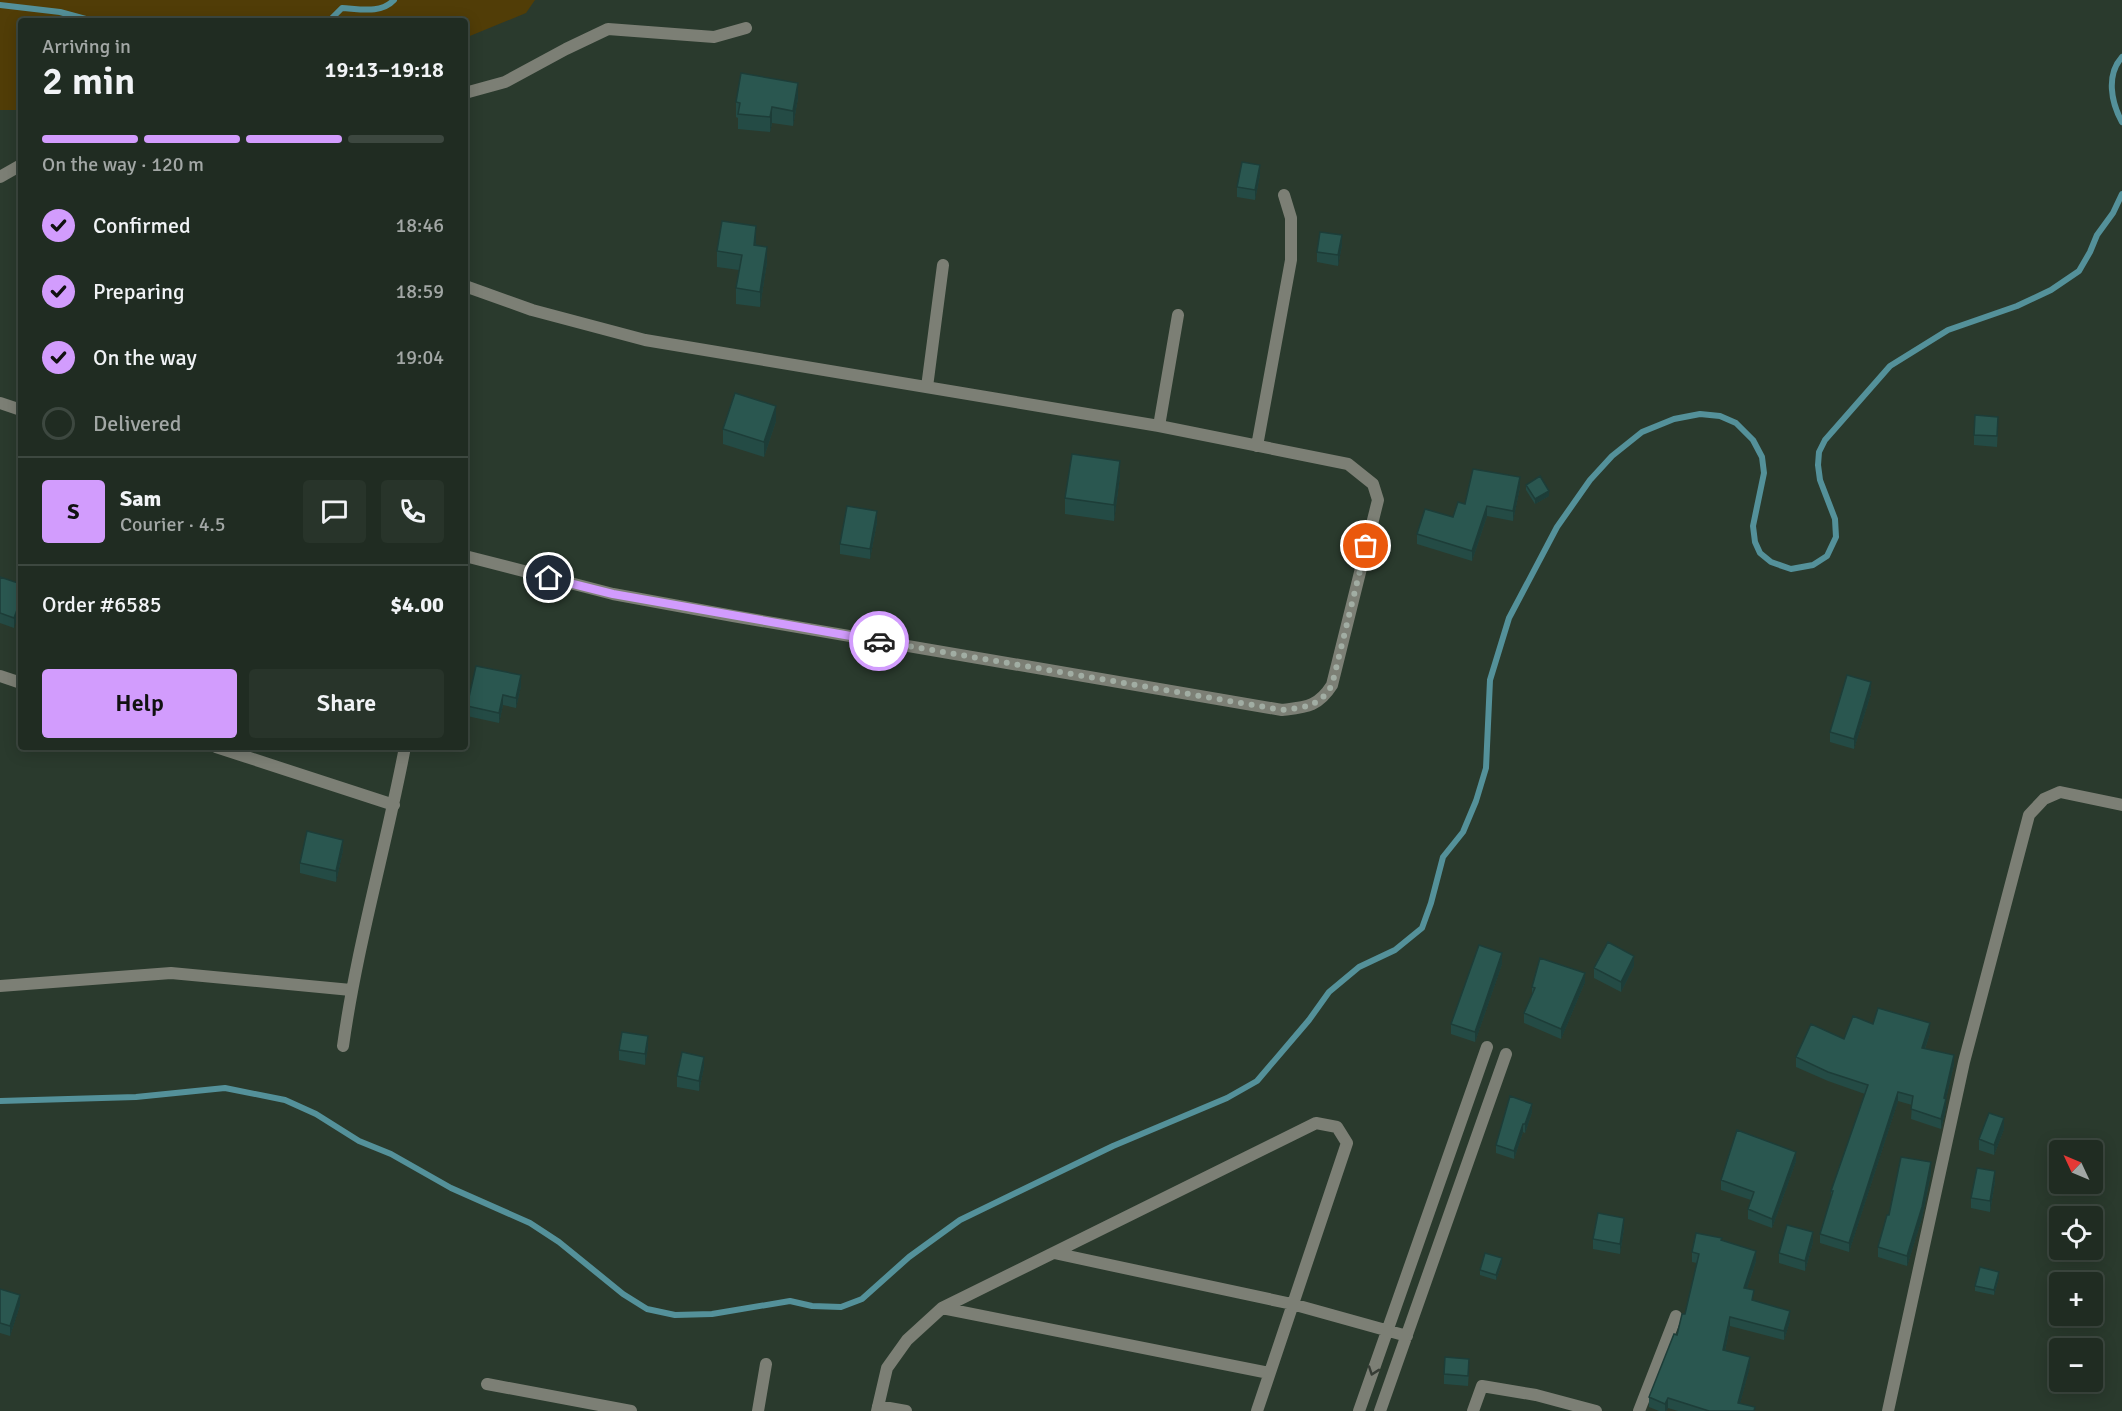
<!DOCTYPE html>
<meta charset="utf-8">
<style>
body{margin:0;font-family:Signika,sans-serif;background:#28342a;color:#f1f3f6;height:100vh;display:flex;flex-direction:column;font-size:22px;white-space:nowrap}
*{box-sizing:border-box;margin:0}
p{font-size:20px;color:#a2a7a5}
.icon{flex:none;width:33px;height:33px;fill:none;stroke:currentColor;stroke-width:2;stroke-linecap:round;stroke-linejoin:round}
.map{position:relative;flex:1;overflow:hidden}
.drawer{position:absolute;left:18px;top:18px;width:450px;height:732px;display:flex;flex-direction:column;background:#202c22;border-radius:6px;box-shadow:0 3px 15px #0003,0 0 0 2px #3d4840}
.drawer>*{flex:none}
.needle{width:39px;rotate:314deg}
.buttons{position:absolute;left:2049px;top:1140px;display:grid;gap:12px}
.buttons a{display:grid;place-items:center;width:54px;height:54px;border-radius:6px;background:#202c22;box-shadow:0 3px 15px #0003,0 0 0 2px #3d4840;font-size:30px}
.pin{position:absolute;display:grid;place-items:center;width:51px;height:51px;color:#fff;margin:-26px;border:3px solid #fff;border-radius:50%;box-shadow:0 2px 6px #0007}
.courier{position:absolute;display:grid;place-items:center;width:60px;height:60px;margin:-30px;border:4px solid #d29cfd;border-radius:50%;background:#fff;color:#222;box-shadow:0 2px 8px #0007}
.headline em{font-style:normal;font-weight:600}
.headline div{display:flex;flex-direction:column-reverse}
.headline{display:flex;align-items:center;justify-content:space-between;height:102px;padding:0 24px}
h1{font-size:39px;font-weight:600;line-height:45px}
.bar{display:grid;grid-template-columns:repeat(4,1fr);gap:9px 6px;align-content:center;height:72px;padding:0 24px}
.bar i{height:8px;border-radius:4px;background:#3d4840}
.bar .on{background:#d29cfd}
.bar p{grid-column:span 4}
.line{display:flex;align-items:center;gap:15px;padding:0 24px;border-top:2px solid #3d4840}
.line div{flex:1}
.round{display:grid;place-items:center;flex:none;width:63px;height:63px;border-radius:6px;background:#28342a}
ol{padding:0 24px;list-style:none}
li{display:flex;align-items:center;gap:18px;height:66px}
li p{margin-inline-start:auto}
li .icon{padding:6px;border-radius:50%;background:#d29cfd;color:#111;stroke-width:4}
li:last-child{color:#a2a7a5}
li i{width:33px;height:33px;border:3px solid #3d4840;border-radius:50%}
.primary-button{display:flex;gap:12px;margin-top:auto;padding:12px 24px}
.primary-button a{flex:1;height:69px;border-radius:6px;background:#d29cfd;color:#111;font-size:24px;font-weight:600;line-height:69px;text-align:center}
.primary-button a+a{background:#28342a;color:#f1f3f6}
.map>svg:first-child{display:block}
.green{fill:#513d07}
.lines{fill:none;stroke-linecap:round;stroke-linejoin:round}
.stream{stroke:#54919a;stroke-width:6}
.street{stroke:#7c7f75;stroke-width:12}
.wall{fill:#244b45}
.shaded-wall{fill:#1d3d38}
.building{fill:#2a5750;stroke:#1d3d38;stroke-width:1.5}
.oneway{stroke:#363c35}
.done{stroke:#a1ada3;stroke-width:6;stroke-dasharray:0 10.8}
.route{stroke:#d29cfd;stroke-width:8}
</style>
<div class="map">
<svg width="2122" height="1411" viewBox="0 0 2122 1411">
<rect width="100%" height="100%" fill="#2a3a2d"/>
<!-- green -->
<path class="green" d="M 0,0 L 535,0 L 526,13 L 465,38 L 465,21 L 21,21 L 21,110 L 0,110 Z"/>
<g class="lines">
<!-- stream -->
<path class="stream" d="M 0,5 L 60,12 L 93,21
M 329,21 L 342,8 C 360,9 381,14 394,0
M 2122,57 C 2106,75 2111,102 2122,122
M 0,1101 L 136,1097 L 225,1088 L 285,1100 L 316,1114 L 359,1141 L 391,1154 L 451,1188 L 530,1223 L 559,1242 L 623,1294 L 647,1309 L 675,1315 L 712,1314 L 790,1301 L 812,1306 L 841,1307 L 862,1299 L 909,1257 L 960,1220 L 1113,1146 L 1227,1098 L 1257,1081 L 1309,1020 L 1329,992 L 1359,967 L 1395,950 L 1422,928 L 1431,903 L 1443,857 L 1463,832 L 1476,801 L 1486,768 L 1490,680 L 1509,618 L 1557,527 L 1590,480 L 1612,456 L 1642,432 L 1674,419 L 1700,414 L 1720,416 L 1736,423 L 1753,440 L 1762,457 L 1764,473 L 1753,526 L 1755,542 L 1760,553 L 1771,562 L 1791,569 L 1813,565 L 1827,556 L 1836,537 L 1835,519 L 1820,480 L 1818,465 L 1819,452 L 1825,440 L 1890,366 L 1948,330 L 2017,306 L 2051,290 L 2079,271 L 2090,252 L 2097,235 L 2113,213 L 2122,194"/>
<!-- street -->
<path class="street" d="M 465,93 L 505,82 L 566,49 L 608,29 L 714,37 L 746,28
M 0,177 L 21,165
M 465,286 L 532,310 L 645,340 L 1159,426 L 1348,464 L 1373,484 L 1378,500 L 1332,685 C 1318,707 1306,707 1282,710 L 733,616 L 613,594 L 465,556
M 927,387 L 943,265
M 0,403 L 21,410
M 1159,426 L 1178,315
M 1257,446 L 1291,260 L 1291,218 L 1284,195
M 0,676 L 21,683
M 216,747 L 394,805
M 0,986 L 171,973 L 351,990
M 343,1046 C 357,945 386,847 405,747
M 1054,1253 L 1292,1304 L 1407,1336
M 942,1308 L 1269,1373
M 487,1384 L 631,1411
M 878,1406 L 906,1411
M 758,1411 L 766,1364
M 877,1411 L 887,1368 L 907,1340 L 942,1308 L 1316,1123 L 1337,1127 L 1347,1143 L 1257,1411
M 1359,1411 L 1487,1047
M 1380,1411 L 1506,1054
M 1473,1411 L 1482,1386 L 1536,1395 L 1596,1411
M 1639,1411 L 1676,1316
M 1888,1411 L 1964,1062 L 2029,815 L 2044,799 L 2060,792 L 2122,805"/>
</g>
<!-- wall -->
<path class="wall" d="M 798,98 L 793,126 L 772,123 L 770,132 L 738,129 L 738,118 L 736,117 L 736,102 Z
M 1260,175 L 1255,200 L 1237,197 L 1237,187 Z
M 756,242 L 756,245 L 767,262 L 760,307 L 736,304 L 736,288 L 739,270 L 717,267 L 717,251 Z
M 1342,245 L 1338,266 L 1317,262 L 1317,252 Z
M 776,421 L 764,457 L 723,444 L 723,429 Z
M 1998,427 L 1997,447 L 1974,445 L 1974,435 Z
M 1120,476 L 1114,521 L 1065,514 L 1065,498 Z
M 1526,485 L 1549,496 L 1535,504 L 1526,490 Z
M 1520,487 L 1513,521 L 1487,516 L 1472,561 L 1417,544 L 1417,534 L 1453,517 L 1465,504 Z
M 877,522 L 870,559 L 840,554 L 840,544 Z
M 0,577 L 21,584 L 14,628 L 0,623 Z
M 521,686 L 516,708 L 503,705 L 499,723 L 467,716 L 467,706 Z
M 1871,693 L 1854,749 L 1830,742 L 1830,732 Z
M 343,850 L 336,882 L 300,873 L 300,863 Z
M 1502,964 L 1475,1042 L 1451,1034 L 1451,1024 Z
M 1634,966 L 1621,992 L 1594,978 L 1594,968 Z
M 1585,982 L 1561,1039 L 1524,1023 L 1524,1013 L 1532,996 L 1532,987 Z
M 1873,1024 L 1930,1033 L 1925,1049 L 1954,1064 L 1946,1099 L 1946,1108 L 1941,1129 L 1911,1119 L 1912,1105 L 1898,1101 L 1849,1252 L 1820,1243 L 1820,1234 L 1831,1197 L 1831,1191 L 1865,1094 L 1828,1081 L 1796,1067 L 1796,1057 L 1844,1039 Z
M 648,1047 L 645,1065 L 619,1060 L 619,1050 Z
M 704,1067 L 699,1091 L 677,1087 L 677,1076 Z
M 1532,1112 L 1525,1133 L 1523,1132 L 1514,1159 L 1496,1153 L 1496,1145 Z
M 2004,1129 L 1994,1155 L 1979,1150 L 1979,1139 Z
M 1796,1161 L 1772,1228 L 1748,1219 L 1748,1209 L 1751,1200 L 1721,1190 L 1721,1180 Z
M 1931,1173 L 1922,1218 L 1907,1266 L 1878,1257 L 1878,1247 L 1889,1215 Z
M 1995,1181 L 1990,1212 L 1971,1208 L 1971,1198 Z
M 1624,1228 L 1620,1254 L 1593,1249 L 1593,1239 Z
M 1722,1241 L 1756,1261 L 1747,1288 L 1754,1301 L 1790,1321 L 1784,1340 L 1730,1326 L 1725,1351 L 1750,1366 L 1740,1403 L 1755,1411 L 1678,1411 L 1668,1408 L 1666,1411 L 1659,1411 L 1649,1407 L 1649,1397 L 1685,1314 L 1697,1263 L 1692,1262 L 1692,1252 Z
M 1813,1242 L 1805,1271 L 1779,1263 L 1779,1253 Z
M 1502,1263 L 1496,1280 L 1480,1275 L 1480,1270 Z
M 1999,1277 L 1994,1295 L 1975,1291 L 1975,1286 Z
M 0,1289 L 20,1305 L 10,1336 L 0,1333 Z
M 1469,1370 L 1468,1386 L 1444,1384 L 1444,1374 Z"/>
<!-- shaded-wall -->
<path class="shaded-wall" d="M 798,83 L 798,98 L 793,126 L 793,111 Z
M 772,107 L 772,123 L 770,132 L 770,117 Z
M 1260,165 L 1260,175 L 1255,200 L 1255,190 Z
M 756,226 L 756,242 L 754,260 L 754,245 Z
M 1342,235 L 1342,245 L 1338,266 L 1338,255 Z
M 767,247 L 767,262 L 760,307 L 760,292 Z
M 776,406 L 776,421 L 764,457 L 764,442 Z
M 1120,461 L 1120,476 L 1114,521 L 1114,505 Z
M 1520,477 L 1520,487 L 1513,521 L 1513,511 Z
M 1549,491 L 1549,496 L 1535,504 L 1535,499 Z
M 1487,506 L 1487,516 L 1472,561 L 1472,551 Z
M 877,511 L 877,522 L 870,559 L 870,549 Z
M 21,599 L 21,609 L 14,628 L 14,618 Z
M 521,675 L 521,686 L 516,708 L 516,698 Z
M 1871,682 L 1871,693 L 1854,749 L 1854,739 Z
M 503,695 L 503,705 L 499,723 L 499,713 Z
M 343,840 L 343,850 L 336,882 L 336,871 Z
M 1502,953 L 1502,964 L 1475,1042 L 1475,1032 Z
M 1634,956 L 1634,966 L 1621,992 L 1621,982 Z
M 1585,973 L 1585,982 L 1561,1039 L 1561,1029 Z
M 1930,1023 L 1930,1033 L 1922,1057 L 1922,1048 Z
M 648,1036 L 648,1047 L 645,1065 L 645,1054 Z
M 1954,1055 L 1954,1064 L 1946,1099 L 1946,1108 L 1941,1129 L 1941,1119 L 1944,1098 Z
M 704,1057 L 704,1067 L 699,1091 L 699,1081 Z
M 1898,1092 L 1898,1101 L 1849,1252 L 1849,1243 Z
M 1532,1104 L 1532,1112 L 1525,1133 L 1525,1124 Z
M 2004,1118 L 2004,1129 L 1994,1155 L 1994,1145 Z
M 1523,1124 L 1523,1132 L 1514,1159 L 1514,1151 Z
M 1796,1152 L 1796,1161 L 1772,1228 L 1772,1219 Z
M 1931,1162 L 1931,1173 L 1922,1218 L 1907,1266 L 1907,1256 Z
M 1995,1171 L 1995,1181 L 1990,1212 L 1990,1201 Z
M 1624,1218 L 1624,1228 L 1620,1254 L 1620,1244 Z
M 1813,1232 L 1813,1242 L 1805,1271 L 1805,1261 Z
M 1756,1251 L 1756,1261 L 1744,1297 L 1744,1288 Z
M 1502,1258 L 1502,1263 L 1496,1280 L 1496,1275 Z
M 1999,1272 L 1999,1277 L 1994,1295 L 1994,1290 Z
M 20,1295 L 20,1305 L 10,1336 L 10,1326 Z
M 1790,1311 L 1790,1321 L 1784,1340 L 1784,1331 Z
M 1730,1317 L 1730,1326 L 1723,1360 L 1723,1350 Z
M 1750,1357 L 1750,1366 L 1738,1411 L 1738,1403 Z
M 1668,1398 L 1668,1408 L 1666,1411 L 1665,1411 L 1665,1404 Z"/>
<!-- building -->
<path class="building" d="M 741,73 L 798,83 L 793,111 L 772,107 L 770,117 L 738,114 L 740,103 L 736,102 Z
M 1242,162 L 1260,165 L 1255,190 L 1237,187 Z
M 722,221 L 756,226 L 754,245 L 767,247 L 760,292 L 736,288 L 742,255 L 717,251 Z
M 1320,232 L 1342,235 L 1338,255 L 1317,252 Z
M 735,393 L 776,406 L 764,442 L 723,429 Z
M 1975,415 L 1998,417 L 1997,436 L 1974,435 Z
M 1072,454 L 1120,461 L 1114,505 L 1065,498 Z
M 1473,469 L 1520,477 L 1513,511 L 1487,506 L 1472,551 L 1417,534 L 1425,509 L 1453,517 L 1458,502 L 1465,504 Z
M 1540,476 L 1549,491 L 1535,499 L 1526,485 Z
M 847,506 L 877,511 L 870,549 L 840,544 Z
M 0,577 L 21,584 L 21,599 L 14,618 L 0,613 Z
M 476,666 L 521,675 L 516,698 L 503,695 L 499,713 L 467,706 Z
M 1847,675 L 1871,682 L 1854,739 L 1830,732 Z
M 307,831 L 343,840 L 336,871 L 300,863 Z
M 1608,942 L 1634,956 L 1621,982 L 1594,968 Z
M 1479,945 L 1502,953 L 1475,1032 L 1451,1024 Z
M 1540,958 L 1585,973 L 1561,1029 L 1524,1013 L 1535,988 L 1532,987 Z
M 1878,1008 L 1930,1023 L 1922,1048 L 1954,1055 L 1944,1098 L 1946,1099 L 1941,1119 L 1911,1109 L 1913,1096 L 1898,1092 L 1849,1243 L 1820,1234 L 1833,1191 L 1831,1191 L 1868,1085 L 1828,1072 L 1796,1057 L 1811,1024 L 1844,1039 L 1853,1016 L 1873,1024 Z
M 622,1032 L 648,1036 L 645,1054 L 619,1050 Z
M 682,1052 L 704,1057 L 699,1081 L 677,1076 Z
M 1510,1096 L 1532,1104 L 1525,1124 L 1523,1124 L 1514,1151 L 1496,1145 Z
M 1989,1113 L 2004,1118 L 1994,1145 L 1979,1139 Z
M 1737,1130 L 1796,1152 L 1772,1219 L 1748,1209 L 1754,1192 L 1721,1180 Z
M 1901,1157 L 1931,1162 L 1922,1207 L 1907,1256 L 1878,1247 L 1887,1215 L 1889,1215 Z
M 1977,1168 L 1995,1171 L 1990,1201 L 1971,1198 Z
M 1598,1213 L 1624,1218 L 1620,1244 L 1593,1239 Z
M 1787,1225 L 1813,1232 L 1805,1261 L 1779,1253 Z
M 1696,1233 L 1722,1238 L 1721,1240 L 1756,1251 L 1744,1288 L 1754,1290 L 1752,1300 L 1790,1311 L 1784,1331 L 1730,1317 L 1723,1350 L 1750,1357 L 1738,1403 L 1755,1407 L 1754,1411 L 1709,1411 L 1668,1398 L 1665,1404 L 1649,1397 L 1674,1334 L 1677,1335 L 1682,1314 L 1685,1314 L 1699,1254 L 1692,1252 Z
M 1485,1253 L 1502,1258 L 1496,1275 L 1480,1270 Z
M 1980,1267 L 1999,1272 L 1994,1290 L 1975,1286 Z
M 0,1289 L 20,1295 L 10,1326 L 0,1323 Z
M 1445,1357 L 1469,1359 L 1468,1376 L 1444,1374 Z"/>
<!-- one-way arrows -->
<defs><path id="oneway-chevron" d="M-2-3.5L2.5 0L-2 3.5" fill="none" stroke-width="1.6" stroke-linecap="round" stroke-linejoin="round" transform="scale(1.5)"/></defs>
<use class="oneway" href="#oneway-chevron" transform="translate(1373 1371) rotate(109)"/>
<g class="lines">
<!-- done -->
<path class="done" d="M 879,641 L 1282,710 C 1306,707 1319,707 1332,685 L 1366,546"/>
<!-- route -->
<path class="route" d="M 549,578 L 613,594 L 879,641"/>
</g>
</svg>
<div class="buttons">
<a><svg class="needle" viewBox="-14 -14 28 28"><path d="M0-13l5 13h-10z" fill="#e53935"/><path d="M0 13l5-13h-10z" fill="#a2a7a5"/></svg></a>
<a><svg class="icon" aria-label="locate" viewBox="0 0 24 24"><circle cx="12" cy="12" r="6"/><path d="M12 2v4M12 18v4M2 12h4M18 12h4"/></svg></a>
<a>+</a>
<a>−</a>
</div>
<div class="pin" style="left:1366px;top:546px;background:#ea580c"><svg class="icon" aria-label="bag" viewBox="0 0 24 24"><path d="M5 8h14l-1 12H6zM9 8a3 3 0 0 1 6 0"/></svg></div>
<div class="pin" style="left:549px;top:578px;background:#1f2937"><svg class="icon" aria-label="home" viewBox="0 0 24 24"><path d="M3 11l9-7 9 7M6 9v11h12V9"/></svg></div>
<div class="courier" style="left:879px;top:641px"><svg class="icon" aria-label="car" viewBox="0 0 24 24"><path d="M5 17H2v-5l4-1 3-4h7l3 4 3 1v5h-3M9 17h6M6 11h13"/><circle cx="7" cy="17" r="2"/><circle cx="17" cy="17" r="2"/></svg></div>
<section class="drawer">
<div class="headline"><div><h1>2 min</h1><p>Arriving in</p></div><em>19:13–19:18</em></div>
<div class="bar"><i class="on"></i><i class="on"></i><i class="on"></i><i></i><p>On the way · 120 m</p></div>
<ol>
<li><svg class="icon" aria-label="check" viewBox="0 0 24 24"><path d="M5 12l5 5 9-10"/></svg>Confirmed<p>18:46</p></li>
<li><svg class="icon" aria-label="check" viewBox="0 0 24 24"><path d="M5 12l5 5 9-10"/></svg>Preparing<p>18:59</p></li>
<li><svg class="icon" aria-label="check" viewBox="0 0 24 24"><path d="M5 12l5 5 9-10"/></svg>On the way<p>19:04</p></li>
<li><i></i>Delivered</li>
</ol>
<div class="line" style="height:108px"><b class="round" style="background:#d29cfd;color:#111">S</b><div><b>Sam</b><p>Courier · 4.5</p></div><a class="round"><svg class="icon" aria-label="chat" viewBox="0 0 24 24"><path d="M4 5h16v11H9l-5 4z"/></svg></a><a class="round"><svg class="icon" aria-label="phone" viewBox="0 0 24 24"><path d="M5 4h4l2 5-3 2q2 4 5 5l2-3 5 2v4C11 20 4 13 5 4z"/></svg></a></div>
<div class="line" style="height:78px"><div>Order #6585</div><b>$4.00</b></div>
<div class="primary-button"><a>Help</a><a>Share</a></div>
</section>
</div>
